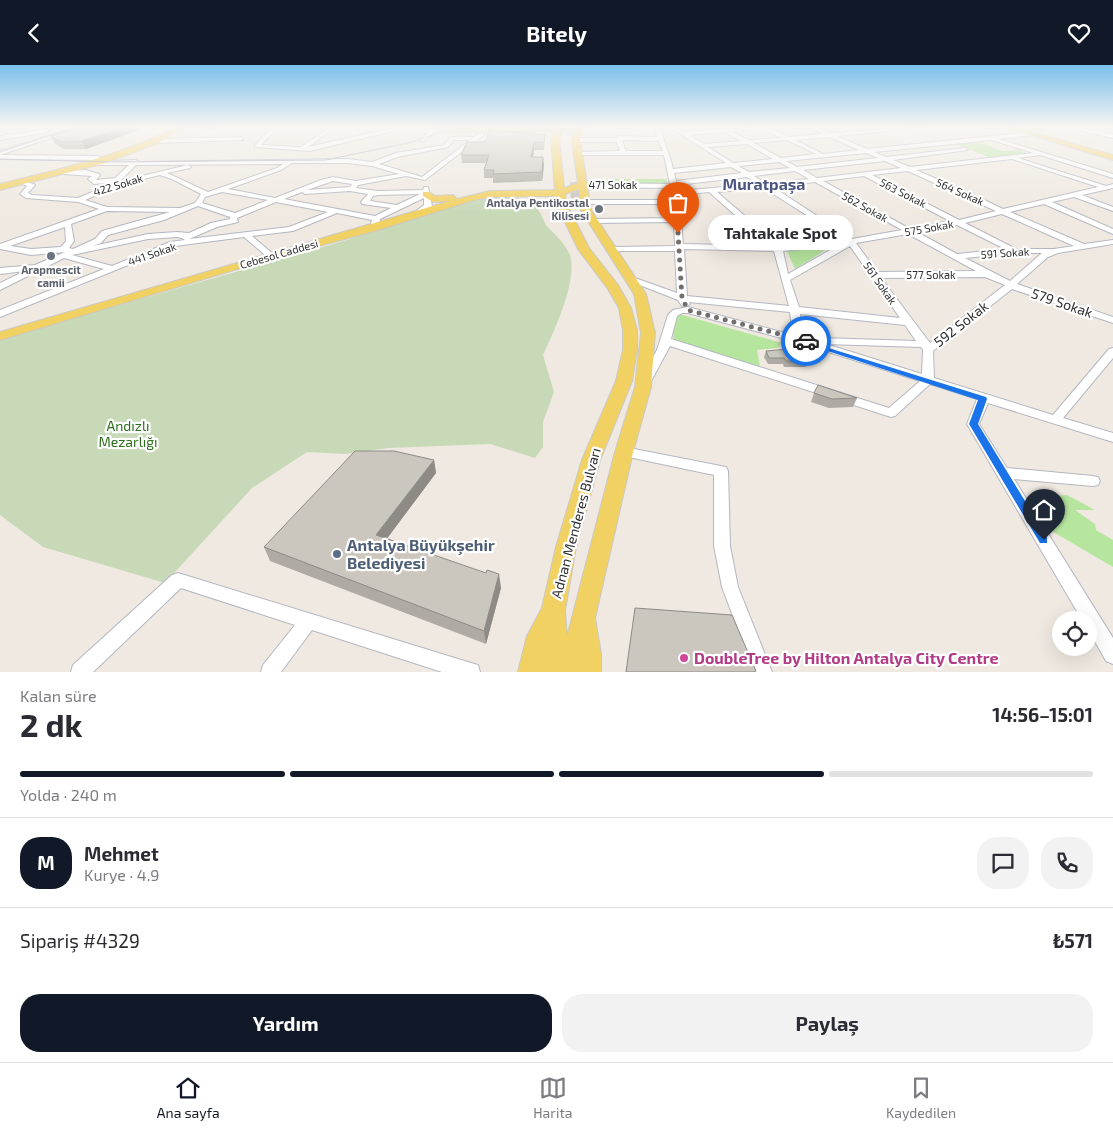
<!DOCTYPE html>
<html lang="tr">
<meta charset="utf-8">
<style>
body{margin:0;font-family:"Exo 2",sans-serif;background:#f2f2f3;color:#2b2b33;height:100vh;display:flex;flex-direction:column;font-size:19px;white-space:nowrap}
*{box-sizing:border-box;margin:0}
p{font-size:16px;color:#7c7c81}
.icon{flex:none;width:28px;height:28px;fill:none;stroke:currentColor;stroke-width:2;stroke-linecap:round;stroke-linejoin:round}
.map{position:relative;height:607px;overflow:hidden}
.side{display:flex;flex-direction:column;background:#fff;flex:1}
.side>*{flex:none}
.fabs{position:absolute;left:1052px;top:546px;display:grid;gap:10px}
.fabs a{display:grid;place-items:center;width:45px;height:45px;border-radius:50%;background:#fff;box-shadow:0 5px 20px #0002;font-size:25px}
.pin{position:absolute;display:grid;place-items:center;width:42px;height:42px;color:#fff;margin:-51px -21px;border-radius:50% 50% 50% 0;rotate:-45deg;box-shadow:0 0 5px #0007}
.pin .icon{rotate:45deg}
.courier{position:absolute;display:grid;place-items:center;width:50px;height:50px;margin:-25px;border:4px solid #1a73e8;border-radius:50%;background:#fff;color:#222;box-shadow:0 1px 6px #0007}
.bubble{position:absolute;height:35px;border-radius:18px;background:#fff;box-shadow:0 5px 20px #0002;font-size:16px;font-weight:700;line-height:35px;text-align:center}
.overview em{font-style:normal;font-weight:700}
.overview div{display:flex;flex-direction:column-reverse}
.overview{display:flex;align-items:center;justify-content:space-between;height:85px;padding:0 20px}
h1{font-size:32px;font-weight:700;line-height:38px}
.bar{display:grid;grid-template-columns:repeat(4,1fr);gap:8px 5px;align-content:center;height:60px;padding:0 20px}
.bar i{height:6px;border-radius:4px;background:#e1e1e2}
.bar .on{background:#111827}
.bar p{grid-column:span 4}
.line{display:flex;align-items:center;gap:12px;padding:0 20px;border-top:1px solid #e1e1e2}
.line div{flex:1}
.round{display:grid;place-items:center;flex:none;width:52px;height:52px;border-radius:20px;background:#f2f2f3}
.cta{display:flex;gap:10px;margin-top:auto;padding:10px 20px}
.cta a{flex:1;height:58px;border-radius:20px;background:#111827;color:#fff;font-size:20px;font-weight:700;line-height:58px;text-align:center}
.cta a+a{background:#f2f2f3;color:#2b2b33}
header{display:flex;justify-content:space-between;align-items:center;height:65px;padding:0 20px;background:#111827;color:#fff;font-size:22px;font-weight:700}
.dock{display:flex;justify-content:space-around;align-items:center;height:70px;border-top:1px solid #e1e1e2;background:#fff;font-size:14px;color:#7c7c81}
.dock a{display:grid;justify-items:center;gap:2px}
.dock .on{color:#111827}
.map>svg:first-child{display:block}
.education{fill:#f0e6d1}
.green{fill:#b6e59e}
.cemetery{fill:#c8d9b8}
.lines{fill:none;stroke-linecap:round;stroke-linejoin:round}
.major-tunnel-far1{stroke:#c8c4bd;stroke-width:8;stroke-dasharray:8 4;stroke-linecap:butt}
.major-tunnel{stroke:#c8c4bd;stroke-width:10;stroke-dasharray:10 5;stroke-linecap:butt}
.minor-casing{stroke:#b4b7c1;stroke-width:2}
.major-casing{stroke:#c9c9c9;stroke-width:2}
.minor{fill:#fff;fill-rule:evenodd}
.major{fill:#f2d163;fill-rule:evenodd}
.tram{stroke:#a3a6b8;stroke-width:1}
.wall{fill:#afaba4}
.shaded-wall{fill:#8e8b86}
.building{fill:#cbc7bf;stroke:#8e8b86}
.route{fill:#1a73e8}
.done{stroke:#726f6d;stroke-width:5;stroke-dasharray:0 9}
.worship-dot{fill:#6b7280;stroke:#fff;stroke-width:2}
.service-dot{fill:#5c6f8a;stroke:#fff;stroke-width:2}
.hotel-dot{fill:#d1479c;stroke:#fff;stroke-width:2}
.labels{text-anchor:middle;stroke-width:4.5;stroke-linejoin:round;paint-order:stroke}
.far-street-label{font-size:11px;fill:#2e2e2e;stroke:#fff}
.far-worship-label{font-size:11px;font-weight:bold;fill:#5b616d;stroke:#fff;text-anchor:end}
.street-label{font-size:14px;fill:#2e2e2e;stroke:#fff}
.park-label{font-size:14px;fill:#2c6e1b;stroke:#fff}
.far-district-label{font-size:16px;font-weight:bold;fill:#4d5680;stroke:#fff}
.near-service-label{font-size:16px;font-weight:bold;fill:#4e5e75;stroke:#fff;text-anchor:start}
.near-hotel-label{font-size:16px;font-weight:bold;fill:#b23c85;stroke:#fff;text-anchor:start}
</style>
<header><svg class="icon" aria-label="back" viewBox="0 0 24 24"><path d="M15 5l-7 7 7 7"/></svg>Bitely<svg class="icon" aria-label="heart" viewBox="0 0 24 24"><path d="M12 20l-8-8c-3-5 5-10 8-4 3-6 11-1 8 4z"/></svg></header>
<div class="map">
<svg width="1113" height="607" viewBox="0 0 1113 607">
<rect width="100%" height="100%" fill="#efe9e1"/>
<!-- education -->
<path class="education" d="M 665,75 L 690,75 L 707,86 L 674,89 Z"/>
<!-- green -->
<path class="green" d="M 975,75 L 1002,86 L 1019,85 L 1029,89 L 989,92 L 950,77 Z
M 592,114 L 666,114 L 667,119 L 593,119 Z
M 832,181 L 795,204 L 787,186 Z
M 679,249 L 782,278 L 777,283 L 757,285 L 760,302 L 674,275 L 672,255 Z
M 1045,425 L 1056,431 L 1067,430 L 1095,445 L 1075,445 L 1095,459 L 1096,465 L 1113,475 L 1113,502 L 1038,458 L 1024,434 L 1034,427 Z"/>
<!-- cemetery -->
<path class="cemetery" d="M 493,131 C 509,131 528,132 539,146 C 542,150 543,155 546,160 C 554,169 565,178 570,190 C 578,215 554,267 543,290 L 554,327 L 543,357 L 543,382 L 535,393 L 490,379 L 388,383 L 346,389 L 307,387 L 252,423 L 165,518 L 43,482 L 0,450 L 0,274 L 340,177 L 471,135 Z"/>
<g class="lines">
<!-- major-tunnel-far1 -->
<path class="major-tunnel-far1" d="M 570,71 L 575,62
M 574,117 L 575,124"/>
<!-- major-tunnel -->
<path class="major-tunnel" d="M 575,123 L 576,135"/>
<defs>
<path id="minor" d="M 273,62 L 276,64 L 261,80 L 301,82 L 330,62 L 336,62 L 308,82 L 394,63 L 397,65 L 310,86 L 255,82 L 255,80 Z
M 430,62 L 436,62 L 433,66 L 433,70 L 424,76 L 420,76 L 420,74 L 428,68 L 427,66 Z
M 655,62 L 661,62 C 663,77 670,89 673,104 L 726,98 L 669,62 L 676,62 L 684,67 L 720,64 L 717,62 L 727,64 L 772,62 L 770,63 L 789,72 L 823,69 L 808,62 L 815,62 L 831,68 L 927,62 L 837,71 L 867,84 L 1030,67 L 1032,70 L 999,74 L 1113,109 L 1113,113 L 1040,90 L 1018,93 L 1106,121 L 1113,119 L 1113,123 L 1109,124 L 1082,130 L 1113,142 L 1113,146 L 1074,132 L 1052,137 L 1113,164 L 1113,169 L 1044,139 L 1010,147 L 1084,179 L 1113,175 L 1113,179 L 1058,188 L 1048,192 L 1017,219 L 1113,252 L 1113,258 L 1012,224 L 933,286 L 934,313 L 1053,350 L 1109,284 L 1113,283 L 1113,293 L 1063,353 L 1113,368 L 1113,377 L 988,338 L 979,359 L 1007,403 L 1093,411 L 1098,412 L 1100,416 L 1098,420 L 1093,421 L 1014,414 L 1113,573 L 1113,599 L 1106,596 L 1089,566 L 1089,555 L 1082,555 L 967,359 L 977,334 L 930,319 L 895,351 L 891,352 L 670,281 L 650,318 L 642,318 L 640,316 L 657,285 L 668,250 L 673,245 L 688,242 L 793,270 L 790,247 L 689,237 L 690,239 L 685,242 L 682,241 L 678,235 L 627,215 L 629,213 L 635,213 L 677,228 L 675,186 L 613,186 L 609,184 L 613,182 L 675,181 L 674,157 L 593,158 L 589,156 L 593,154 L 674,153 L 674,139 L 587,139 L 583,137 L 587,135 L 673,135 L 672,130 L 670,128 L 671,123 L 582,122 L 579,120 L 582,118 L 670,119 L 664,90 L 577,90 L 575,89 L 575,87 L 620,86 L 617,77 L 576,77 L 573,75 L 576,73 L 616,73 L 619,71 L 657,72 ZM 763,64 L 781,73 L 749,75 L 732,67 ZM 725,67 L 741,76 L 704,79 L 689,70 ZM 829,72 L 859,85 L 823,89 L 795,75 ZM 622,75 L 658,76 L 663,86 L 626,86 ZM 787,75 L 816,89 L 781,93 L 754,78 ZM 992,75 L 1033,88 L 910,102 L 893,95 L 968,85 L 965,83 L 886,92 L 874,87 ZM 747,79 L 773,94 L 733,98 L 708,82 ZM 866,88 L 878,93 L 797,102 L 786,96 ZM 1012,94 L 1098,122 L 1003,144 L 978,132 L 916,105 ZM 885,96 L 901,103 L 817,113 L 803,105 ZM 779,97 L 790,103 L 749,107 L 738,101 ZM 731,102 L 742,108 L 676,116 L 674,108 ZM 795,106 L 809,114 L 767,119 L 754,111 ZM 908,106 L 996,146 L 959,155 L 872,110 ZM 864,111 L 950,156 L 910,164 L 823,116 ZM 747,112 L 759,119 L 678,126 L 677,120 ZM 815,117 L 902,165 L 852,174 L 773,122 ZM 764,123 L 808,151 L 843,175 L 780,181 L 717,127 ZM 709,127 L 770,181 L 683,179 L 679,130 ZM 1002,149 L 1074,181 L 1054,184 L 1016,184 L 965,158 ZM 957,160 L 1005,184 L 957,189 L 917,167 ZM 908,169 L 976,206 L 877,207 L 856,178 ZM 839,180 L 788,209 L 783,186 ZM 850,181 L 900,253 L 799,242 L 790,215 ZM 684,184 L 774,186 L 789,241 L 687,231 ZM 1014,188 L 1042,188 L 1010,216 L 965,193 ZM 985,212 L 1005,220 L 930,278 L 881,213 ZM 688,248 L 800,278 L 920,316 L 889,343 L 671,274 L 677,251 L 682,248 ZM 800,249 L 905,260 L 916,276 L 821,273 L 816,276 L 804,273 ZM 826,279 L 921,282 L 923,285 L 922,309 Z
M 1065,62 L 1075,62 L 1113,69 L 1113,73 Z
M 47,64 L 49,67 L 0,75 L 0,71 Z
M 63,66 L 68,67 L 0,90 L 0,86 Z
M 482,67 L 484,70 L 425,115 L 406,111 L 358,120 L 356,123 L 378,126 L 423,125 L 424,122 L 428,122 L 432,141 L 418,152 L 411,150 L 424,140 L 424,133 L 380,154 L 379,159 L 375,161 L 371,159 L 372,155 L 337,148 L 293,166 L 252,171 L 273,189 L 274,191 L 270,194 L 244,172 L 175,181 L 0,252 L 0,245 L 104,204 L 64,193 L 0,225 L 0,218 L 25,206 L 0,209 L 0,203 L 35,200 L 65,187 L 31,190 L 0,184 L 0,179 L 99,144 L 78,137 L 26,133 L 20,129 L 27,121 L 20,118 L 20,116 L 34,119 L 35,120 L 28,128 L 32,130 L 78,133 L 116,117 L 94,119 L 88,114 L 92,111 L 63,109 L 60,107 L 61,106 L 86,105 L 99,109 L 100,110 L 96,115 L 115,113 L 129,100 L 86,100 L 85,99 L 88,97 L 136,95 L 139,97 L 348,94 L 372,97 L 396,88 L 444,80 L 451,72 L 474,72 ZM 454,75 L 470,75 L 422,112 L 379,99 L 397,92 L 448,82 ZM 292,98 L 348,98 L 372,101 L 399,109 L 356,116 L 333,112 L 321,115 L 275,133 L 228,124 L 281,105 ZM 283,99 L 277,103 L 208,127 L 167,108 L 190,103 L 191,102 L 188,100 L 120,116 L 136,100 ZM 160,110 L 172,114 L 201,129 L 195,138 L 180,143 L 107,142 L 85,135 L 119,120 ZM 333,116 L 352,119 L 350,122 L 307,125 ZM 350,126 L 368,129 L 361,137 L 362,139 L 391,143 L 375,151 L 284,134 L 302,127 L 305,129 ZM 222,127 L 268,135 L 235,148 L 202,138 L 205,132 ZM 420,129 L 397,140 L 370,136 L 373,131 L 378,130 ZM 276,137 L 328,147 L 289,162 L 189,174 L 217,162 L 238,157 L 237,153 ZM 198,141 L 230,152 L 230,154 L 211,158 L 189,168 L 177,167 L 148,169 L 93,181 L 101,178 L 108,170 L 164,155 ZM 107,146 L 170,147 L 102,166 L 95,174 L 73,184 L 69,183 L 74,176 L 71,159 ZM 65,162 L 66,176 L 61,182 L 31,184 L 10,181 ZM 177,172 L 182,173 L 185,175 L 170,177 L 112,201 L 72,190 L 148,174 Z
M 241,72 L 243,75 L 155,78 L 152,76 L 155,74 Z
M 0,90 L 98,91 L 101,93 L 98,95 L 0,94 Z
M 624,382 L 726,402 L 728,406 L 730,481 L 738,522 L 772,607 L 754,607 L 722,522 L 714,481 L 714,410 L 619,390 L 617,387 L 619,384 Z
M 178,508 L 471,598 L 478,600 L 480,607 L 442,607 L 312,565 L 281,607 L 261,607 L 263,600 L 295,560 L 181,523 L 93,607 L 71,607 L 73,600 L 172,510 Z"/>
<path id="major" d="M 176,62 L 184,62 L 158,78 L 105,98 L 0,125 L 0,119 C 60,104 121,91 176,62 Z
M 430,62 L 567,63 L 567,65 L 563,66 L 559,73 L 564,123 L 578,118 L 572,75 L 576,62 L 582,62 L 580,75 L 591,145 L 646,229 L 655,268 L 651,322 L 633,387 L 595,553 L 601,589 L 601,607 L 518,607 L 527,571 L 542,543 L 556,482 L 582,395 L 616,316 L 623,285 L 623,265 L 619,243 L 608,224 L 578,184 L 556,138 L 556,131 L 490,132 L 474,135 L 378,165 L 274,193 L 0,275 L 0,267 L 450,136 L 433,137 L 423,131 L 423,127 L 429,127 L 435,131 L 453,130 L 457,134 L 490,126 L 555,125 L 551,73 L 556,66 L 485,68 L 433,64 ZM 579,124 L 581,145 L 634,229 L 641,268 L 635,322 L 615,387 L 567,572 L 565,545 L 576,482 L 600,395 L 632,316 L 637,285 L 637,265 L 631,243 L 618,220 L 589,183 L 566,138 L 565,129 Z
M 1005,62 L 1015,62 L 1113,90 L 1113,95 Z"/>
</defs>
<!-- minor casing -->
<use href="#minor" class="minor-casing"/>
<!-- major casing -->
<use href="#major" class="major-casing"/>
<!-- minor -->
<use href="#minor" class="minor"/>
<!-- major -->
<use href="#major" class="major"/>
<!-- tram -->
<path class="tram" d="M 0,87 L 76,62
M 0,94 L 110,97 L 326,95 L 412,77 L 441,67 L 497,68 L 592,62"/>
</g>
<!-- wall -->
<path class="wall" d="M 79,62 L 138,62 L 139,65 L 86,84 L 64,84 L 54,78 L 51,71 Z
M 185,62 L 218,62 L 215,65 L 185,63 Z
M 545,70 L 544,85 L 534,85 L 533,92 L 544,100 L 542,116 L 493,118 L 493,113 L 484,113 L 484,105 L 486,98 L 462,98 L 461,90 L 485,77 Z
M 766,286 L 807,296 L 806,302 L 784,302 L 783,299 L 768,299 L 764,292 Z
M 814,328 L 857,333 L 853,342 L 829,343 L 811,337 Z
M 434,395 L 436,408 L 387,473 L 501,523 L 486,579 L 270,496 L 264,482 Z"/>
<!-- shaded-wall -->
<path class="shaded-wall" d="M 125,62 L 138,62 L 139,65 L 86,84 L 82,76 Z
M 534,77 L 534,85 L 532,100 L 531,92 Z
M 543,92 L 544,100 L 542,116 L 542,107 Z
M 434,395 L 436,408 L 380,483 L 376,470 Z
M 499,509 L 501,523 L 486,579 L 484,566 Z"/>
<!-- building -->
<path class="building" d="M 79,62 L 125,62 L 82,76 L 61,77 L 51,71 Z
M 490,65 L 545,70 L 544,77 L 534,77 L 531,92 L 543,92 L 542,107 L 493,109 L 494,105 L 484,105 L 489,90 L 461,90 L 467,77 L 485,77 Z
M 800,283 L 807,296 L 786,296 L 784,293 L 769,293 L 766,286 Z
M 818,320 L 857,333 L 832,334 L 814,328 Z
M 355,386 L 394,386 L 434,395 L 376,470 L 486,508 L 487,505 L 499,509 L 484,566 L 264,482 Z
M 635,543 L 732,550 L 756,606 L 754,607 L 626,607 Z"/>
<!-- sky -->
<linearGradient id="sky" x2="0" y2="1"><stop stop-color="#7abfeb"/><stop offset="0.42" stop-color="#f8f5f2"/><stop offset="1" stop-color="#f8f5f2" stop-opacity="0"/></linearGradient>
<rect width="1113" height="147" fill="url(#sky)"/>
<!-- route -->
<path class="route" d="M 803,275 L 986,332 L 987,334 L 978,359 L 1047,472 L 1047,478 L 1040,478 L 969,359 L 978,335 L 803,278 Z"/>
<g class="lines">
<!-- done -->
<path class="done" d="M 678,168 L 682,233 L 688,245 L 806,276"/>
</g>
<!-- markers -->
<g class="worship-dot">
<circle cx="599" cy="144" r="5"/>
<circle cx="51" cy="191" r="5"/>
</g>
<circle class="service-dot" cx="337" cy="489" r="5"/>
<circle class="hotel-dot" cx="684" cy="593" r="5"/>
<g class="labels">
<!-- far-street labels -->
<g class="far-street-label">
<text transform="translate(118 120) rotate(-17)" y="4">422 Sokak</text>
<text x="613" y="124">471 Sokak</text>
<text transform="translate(960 127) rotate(24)" y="4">564 Sokak</text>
<text transform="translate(903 128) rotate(27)" y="4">563 Sokak</text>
<text transform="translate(865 142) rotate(29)" y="4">562 Sokak</text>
<text transform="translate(929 163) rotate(-10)" y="4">575 Sokak</text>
<text transform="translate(1005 188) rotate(-4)" y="4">591 Sokak</text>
<text transform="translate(152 189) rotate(-19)" y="4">441 Sokak</text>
<text transform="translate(279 189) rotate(-16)" y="4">Cebesol Caddesi</text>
<text x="931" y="214">577 Sokak</text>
<text transform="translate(880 218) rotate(55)" y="4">561 Sokak</text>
</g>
<!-- far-worship labels -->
<g class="far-worship-label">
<text x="589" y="142">Antalya Pentikostal<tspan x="589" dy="13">Kilisesi</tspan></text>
<text x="51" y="209" text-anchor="middle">Arapmescit<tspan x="51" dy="13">camii</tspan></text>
</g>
<!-- street labels -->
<g class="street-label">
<text transform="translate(1062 238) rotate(19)" y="5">579 Sokak</text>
<text transform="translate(961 259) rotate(-38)" y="5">592 Sokak</text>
<text transform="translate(576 458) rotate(-75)" y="5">Adnan Menderes Bulvarı</text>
</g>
<!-- park labels -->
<g class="park-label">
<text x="128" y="366">Andızlı<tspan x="128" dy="16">Mezarlığı</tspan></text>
</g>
<!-- far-district labels -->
<g class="far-district-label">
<text x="764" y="125">Muratpaşa</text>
</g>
<!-- near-service labels -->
<g class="near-service-label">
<text x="347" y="486">Antalya Büyükşehir<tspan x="347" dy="18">Belediyesi</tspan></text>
</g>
<!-- near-hotel labels -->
<g class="near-hotel-label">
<text x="694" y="599">DoubleTree by Hilton Antalya City Centre</text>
</g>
</g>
</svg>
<div class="fabs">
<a><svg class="icon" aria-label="locate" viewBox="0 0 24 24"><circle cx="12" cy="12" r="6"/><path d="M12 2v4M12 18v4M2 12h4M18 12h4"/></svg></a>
</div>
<div class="pin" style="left:678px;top:168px;background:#ea580c"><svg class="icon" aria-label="bag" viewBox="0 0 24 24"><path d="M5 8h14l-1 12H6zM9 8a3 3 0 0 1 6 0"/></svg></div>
<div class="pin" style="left:1044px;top:475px;background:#1f2937"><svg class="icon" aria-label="home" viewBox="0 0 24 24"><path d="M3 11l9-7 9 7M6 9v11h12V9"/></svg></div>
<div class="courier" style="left:806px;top:276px"><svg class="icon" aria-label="car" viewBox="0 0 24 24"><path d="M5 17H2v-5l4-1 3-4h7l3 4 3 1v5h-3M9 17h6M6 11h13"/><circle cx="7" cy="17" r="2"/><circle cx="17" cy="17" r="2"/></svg></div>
<div class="bubble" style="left:708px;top:150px;width:145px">Tahtakale Spot</div>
</div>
<section class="side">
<div class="overview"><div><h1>2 dk</h1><p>Kalan süre</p></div><em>14:56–15:01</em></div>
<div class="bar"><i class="on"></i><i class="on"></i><i class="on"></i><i></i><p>Yolda · 240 m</p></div>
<div class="line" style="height:90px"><b class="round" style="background:#111827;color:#fff">M</b><div><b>Mehmet</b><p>Kurye · 4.9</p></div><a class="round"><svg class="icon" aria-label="chat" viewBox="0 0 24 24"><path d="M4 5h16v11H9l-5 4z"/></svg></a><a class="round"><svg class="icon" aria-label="phone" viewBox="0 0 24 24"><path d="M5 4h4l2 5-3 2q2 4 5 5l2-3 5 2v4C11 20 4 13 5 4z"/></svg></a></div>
<div class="line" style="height:65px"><div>Sipariş #4329</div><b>₺571</b></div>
<div class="cta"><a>Yardım</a><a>Paylaş</a></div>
</section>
<nav class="dock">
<a class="on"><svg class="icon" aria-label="home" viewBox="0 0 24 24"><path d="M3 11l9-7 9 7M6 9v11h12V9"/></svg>Ana sayfa</a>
<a><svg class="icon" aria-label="map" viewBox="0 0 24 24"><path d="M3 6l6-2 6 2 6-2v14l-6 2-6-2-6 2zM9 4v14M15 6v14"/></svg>Harita</a>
<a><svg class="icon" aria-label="saved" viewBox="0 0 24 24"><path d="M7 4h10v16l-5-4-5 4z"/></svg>Kaydedilen</a>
</nav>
